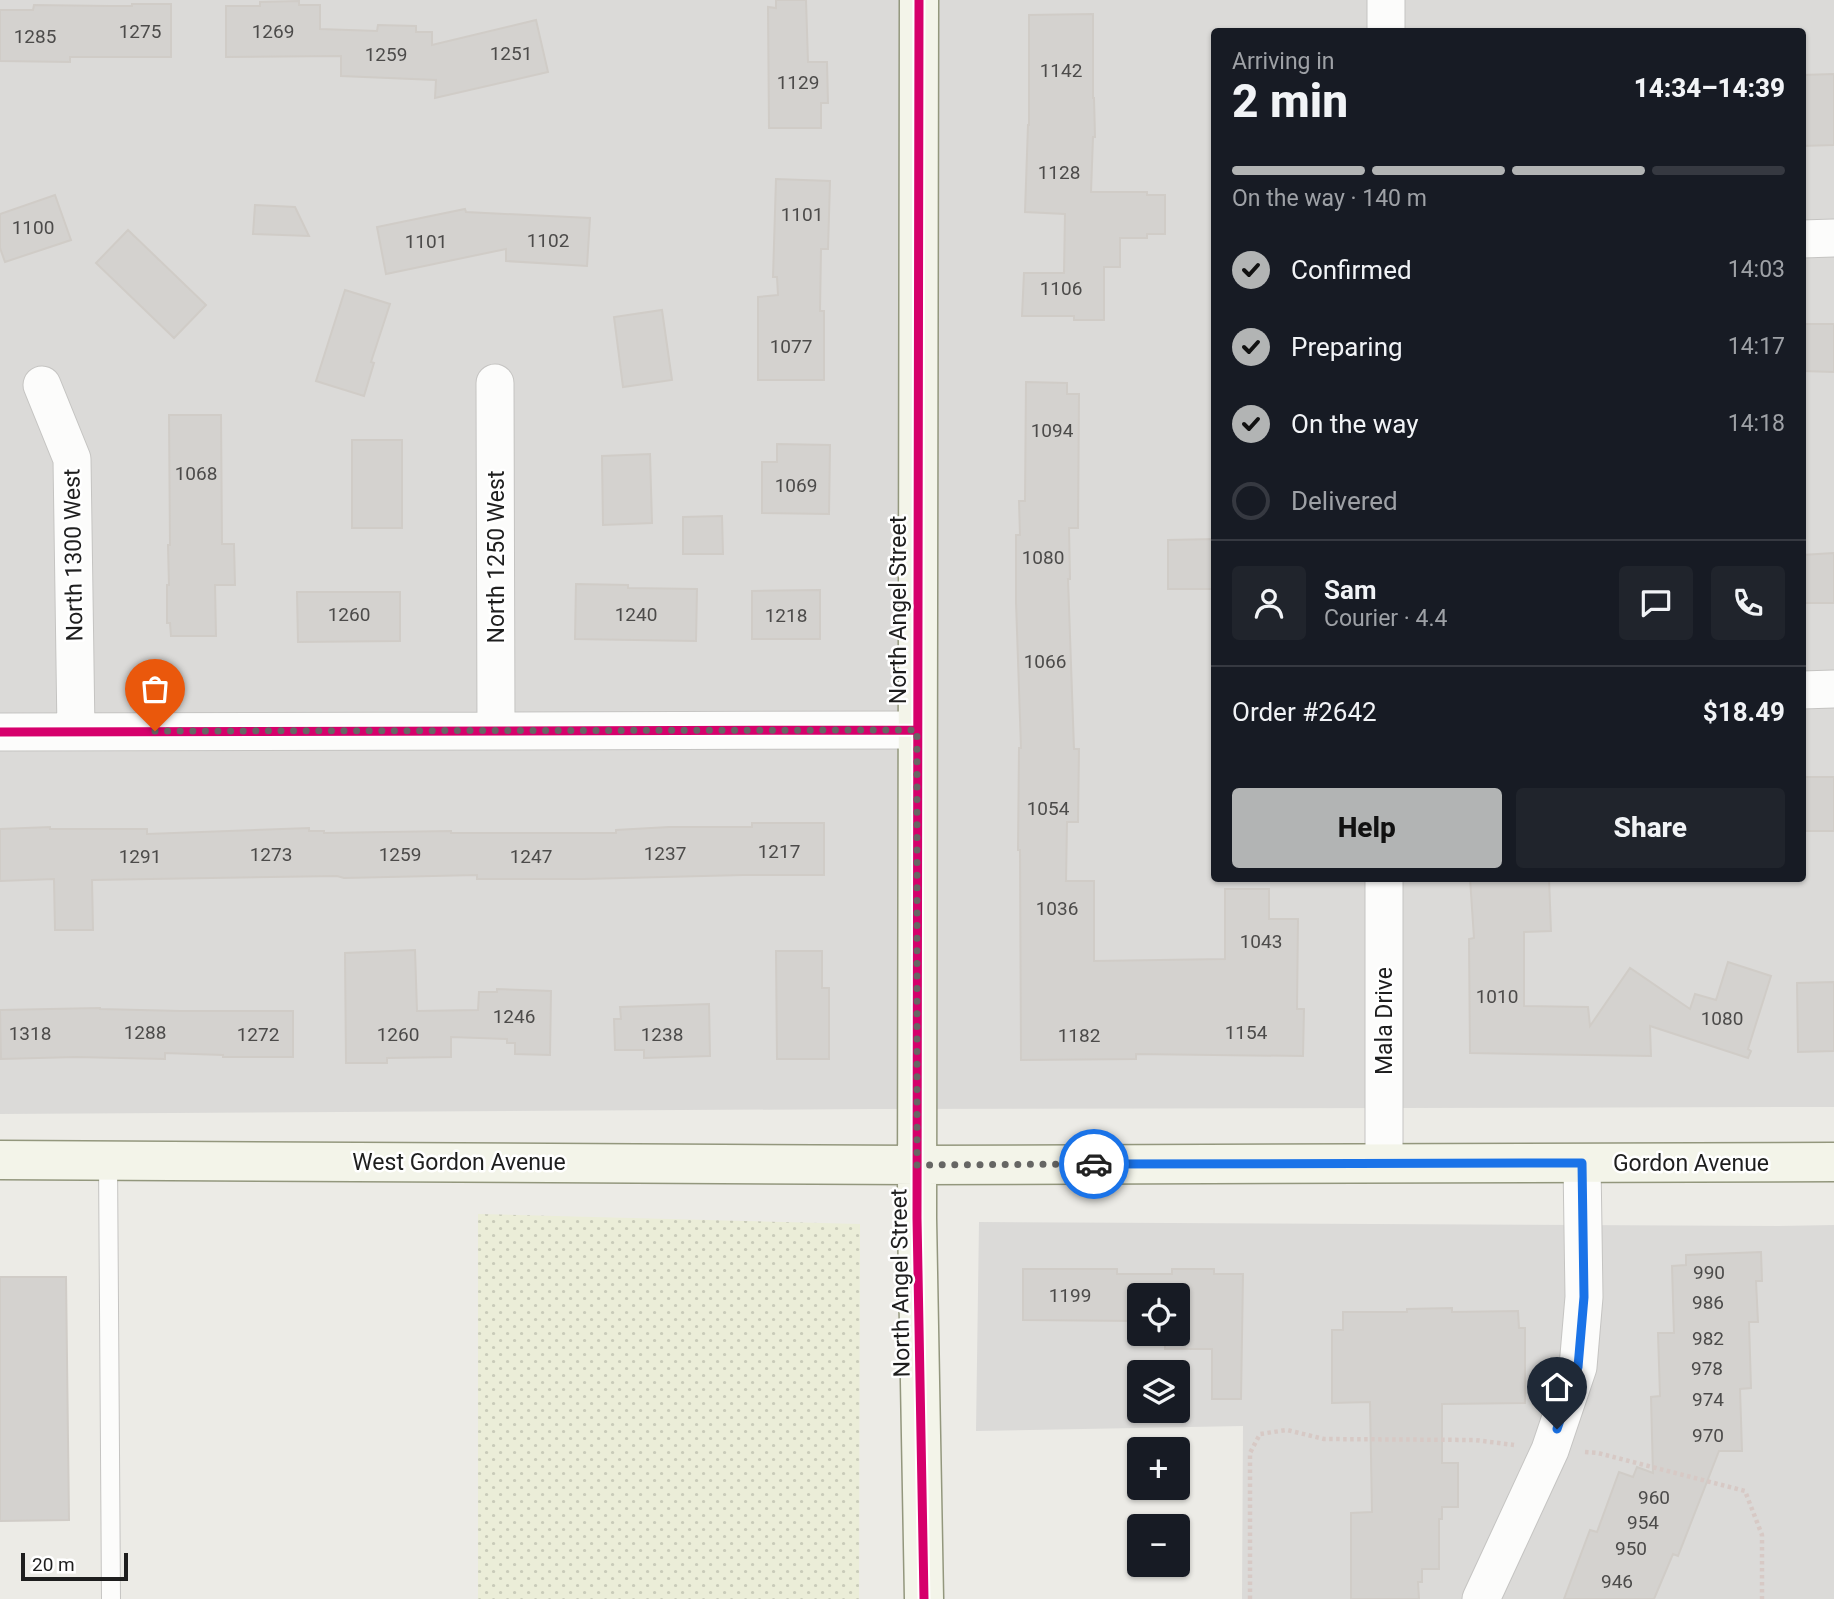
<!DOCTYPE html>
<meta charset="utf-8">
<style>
body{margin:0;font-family:Roboto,sans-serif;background:#20242c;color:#f1f3f6;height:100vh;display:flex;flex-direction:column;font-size:26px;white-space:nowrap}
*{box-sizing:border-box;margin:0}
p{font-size:23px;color:#9ea1a6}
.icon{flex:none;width:38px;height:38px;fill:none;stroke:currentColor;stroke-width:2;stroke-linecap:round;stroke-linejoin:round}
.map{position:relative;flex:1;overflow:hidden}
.details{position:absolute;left:1211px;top:28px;width:595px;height:854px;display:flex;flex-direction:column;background:#171b24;border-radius:7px;box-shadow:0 2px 5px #0004}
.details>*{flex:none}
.fabs{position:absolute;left:1127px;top:1283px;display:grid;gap:14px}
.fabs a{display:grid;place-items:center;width:63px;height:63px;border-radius:7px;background:#171b24;box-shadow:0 2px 5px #0004;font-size:35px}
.scale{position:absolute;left:21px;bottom:18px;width:107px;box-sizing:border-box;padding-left:7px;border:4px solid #1e1e1e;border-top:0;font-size:19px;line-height:24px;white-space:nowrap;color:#1e1e1e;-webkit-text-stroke:5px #fff;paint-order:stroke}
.pin{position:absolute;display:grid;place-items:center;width:60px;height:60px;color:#fff;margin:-72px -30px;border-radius:50% 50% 50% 0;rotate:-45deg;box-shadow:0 0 7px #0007}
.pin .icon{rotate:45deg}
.courier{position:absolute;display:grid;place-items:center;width:70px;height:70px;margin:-35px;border:5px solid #1a73e8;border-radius:50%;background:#fff;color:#222;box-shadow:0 2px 9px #0007}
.head em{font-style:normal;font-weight:800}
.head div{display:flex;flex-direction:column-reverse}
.head{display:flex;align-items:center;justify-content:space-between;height:119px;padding:0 21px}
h1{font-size:46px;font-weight:800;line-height:52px}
.bar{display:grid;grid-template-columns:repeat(4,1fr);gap:10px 7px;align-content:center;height:84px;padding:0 21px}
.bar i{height:9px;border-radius:5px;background:#363941}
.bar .selected{background:#b2b4b4}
.bar p{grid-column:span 4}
.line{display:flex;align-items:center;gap:18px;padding:0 21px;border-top:2px solid #363941}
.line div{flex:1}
.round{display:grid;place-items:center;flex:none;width:74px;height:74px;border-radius:7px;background:#20242c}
ol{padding:0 21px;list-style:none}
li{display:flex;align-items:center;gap:21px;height:77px}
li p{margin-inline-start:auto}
li .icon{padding:7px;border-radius:50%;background:#b2b4b4;color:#111;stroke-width:4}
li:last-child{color:#9ea1a6}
li i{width:38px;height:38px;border:4px solid #363941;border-radius:50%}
.primary-button{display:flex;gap:14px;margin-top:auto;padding:14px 21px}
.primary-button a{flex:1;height:80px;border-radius:7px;background:#b2b4b4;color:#111;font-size:28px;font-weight:800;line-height:80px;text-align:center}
.primary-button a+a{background:#20242c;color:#f1f3f6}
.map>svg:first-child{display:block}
.residential{fill:#dbdad8;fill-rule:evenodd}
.farmland{fill:url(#farmland-dots)}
.building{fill:#d4d2cf;stroke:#d0ccc7;stroke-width:2}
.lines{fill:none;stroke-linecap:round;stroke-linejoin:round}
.lane-casing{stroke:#c5c4c2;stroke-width:20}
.street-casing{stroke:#c5c4c2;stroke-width:39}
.secondary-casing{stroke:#93977d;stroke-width:41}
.path{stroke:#d7c9c5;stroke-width:4.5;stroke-dasharray:3.5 3.5;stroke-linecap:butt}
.lane{stroke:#fcfcfb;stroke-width:18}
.street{stroke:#fcfcfb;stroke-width:37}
.secondary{stroke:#f3f4e9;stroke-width:38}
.cycleway-casing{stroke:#fff;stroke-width:13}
.cycleway{stroke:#d6006c;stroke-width:9}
.done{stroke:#666664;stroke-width:7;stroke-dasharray:0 12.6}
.route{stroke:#1a73e8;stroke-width:9}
.labels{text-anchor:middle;stroke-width:5;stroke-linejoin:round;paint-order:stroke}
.number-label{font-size:19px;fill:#4c4b4a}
.street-label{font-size:23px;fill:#1e1e1e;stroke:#fff}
</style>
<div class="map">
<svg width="1834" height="1599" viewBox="0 0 1834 1599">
<defs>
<pattern id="farmland-dots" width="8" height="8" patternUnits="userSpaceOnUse" patternTransform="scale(1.75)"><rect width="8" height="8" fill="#ebedd8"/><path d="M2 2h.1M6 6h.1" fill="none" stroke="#c9cbb9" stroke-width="1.8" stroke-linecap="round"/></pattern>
</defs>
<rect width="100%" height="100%" fill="#ecebe6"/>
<!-- residential -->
<path class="residential" d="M 0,0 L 1834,0 L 1834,1107 L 871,1109 L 0,1114 ZM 1214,32 L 1802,32 L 1802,878 L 1214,878 Z
M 979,1222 L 1778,1226 L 1834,1225 L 1834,1599 L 1242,1599 L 1243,1426 L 976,1431 ZM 1139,1295 L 1178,1295 L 1178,1334 L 1139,1334 ZM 1139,1372 L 1178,1372 L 1178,1410 L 1139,1410 Z"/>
<!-- farmland -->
<path class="farmland" d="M 478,1214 L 860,1224 L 859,1599 L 478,1599 Z"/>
<!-- building -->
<path class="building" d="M 776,0 L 806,0 L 808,62 L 827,62 L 828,103 L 821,103 L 821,128 L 769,128 L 768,7 L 776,8 Z
M 299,1 L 299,5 L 320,5 L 320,29 L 377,31 L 378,25 L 416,26 L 416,32 L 432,32 L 432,45 L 536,20 L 548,72 L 435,98 L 436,80 L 341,76 L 341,56 L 226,57 L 226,6 L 260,6 L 260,2 Z
M 132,4 L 171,4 L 171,57 L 70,57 L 70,62 L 0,61 L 0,10 L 33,10 L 34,5 L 109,6 L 132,6 Z
M 1093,14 L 1093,98 L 1094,98 L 1095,137 L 1093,137 L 1091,192 L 1147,192 L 1147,195 L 1165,195 L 1165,234 L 1147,234 L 1147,238 L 1120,238 L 1120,267 L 1104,267 L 1104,320 L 1074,320 L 1074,316 L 1022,316 L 1024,273 L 1064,273 L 1065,214 L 1025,212 L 1028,125 L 1029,125 L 1029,15 Z
M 1834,74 L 1834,145 L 1802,146 L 1802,75 Z
M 776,179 L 830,181 L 828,249 L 821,249 L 820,311 L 824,311 L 824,380 L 758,380 L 758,297 L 778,295 L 777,277 L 773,277 Z
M 55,195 L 71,240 L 5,262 L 0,248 L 0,214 Z
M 255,205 L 295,207 L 309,236 L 253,234 Z
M 465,209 L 466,212 L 590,218 L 587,266 L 506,261 L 506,249 L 386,274 L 377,227 Z
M 128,230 L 206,305 L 174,338 L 96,263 Z
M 345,290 L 390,304 L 371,362 L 374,363 L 364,396 L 316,381 Z
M 662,310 L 672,380 L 623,387 L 614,317 Z
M 1802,324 L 1834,324 L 1834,372 L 1802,371 Z
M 1026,382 L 1067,383 L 1067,394 L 1079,394 L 1078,528 L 1069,528 L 1070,579 L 1068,579 L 1074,749 L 1079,749 L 1078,822 L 1067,822 L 1066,881 L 1094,881 L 1094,961 L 1225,959 L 1225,889 L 1269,889 L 1269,919 L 1298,919 L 1297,1009 L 1304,1009 L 1303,1056 L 1136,1054 L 1136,1059 L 1021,1060 L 1020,850 L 1018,850 L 1019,748 L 1021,748 L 1016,602 L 1016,535 L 1020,535 L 1019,501 L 1025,501 Z
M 169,415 L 221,415 L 222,544 L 234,544 L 235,585 L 215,585 L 216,636 L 171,636 L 170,623 L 167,623 L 167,585 L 169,585 L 168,545 L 170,545 Z
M 352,440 L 402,440 L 402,528 L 352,528 Z
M 777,444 L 830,445 L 829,514 L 762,513 L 762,462 L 777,462 Z
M 650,454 L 652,523 L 603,525 L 602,456 Z
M 722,516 L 723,554 L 683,554 L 683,517 Z
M 1214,539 L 1214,589 L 1168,589 L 1168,540 Z
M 1834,553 L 1834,603 L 1802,603 L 1802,555 Z
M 576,584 L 628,585 L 628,588 L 697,589 L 696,641 L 575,639 Z
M 820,590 L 820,639 L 752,639 L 752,591 Z
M 297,592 L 400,592 L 400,641 L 298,642 Z
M 1802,777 L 1834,777 L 1834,831 L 1802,831 Z
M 752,823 L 824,823 L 824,875 L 743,875 L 584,879 L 477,879 L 477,875 L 344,878 L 337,876 L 92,880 L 93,930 L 55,930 L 54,879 L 0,881 L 0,829 L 50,827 L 50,829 L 147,829 L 147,834 L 309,828 L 309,831 L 324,831 L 324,833 L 451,831 L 451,833 L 616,833 L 616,830 L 669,827 L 752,827 Z
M 1470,878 L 1549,878 L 1551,931 L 1524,932 L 1524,1006 L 1588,1007 L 1590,1026 L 1630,968 L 1690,1009 L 1695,994 L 1716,1000 L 1728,962 L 1771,976 L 1748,1049 L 1751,1051 L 1748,1058 L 1650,1026 L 1651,1056 L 1470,1053 L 1469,939 L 1474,938 Z
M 415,950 L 417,1011 L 478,1010 L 479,992 L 497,992 L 497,989 L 551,991 L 550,1055 L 515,1054 L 515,1043 L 507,1043 L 507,1039 L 451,1037 L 451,1057 L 387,1058 L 387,1063 L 346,1063 L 345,953 Z
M 776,951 L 822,951 L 822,988 L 829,988 L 829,1059 L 777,1059 Z
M 1834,982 L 1834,1051 L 1798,1052 L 1797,983 Z
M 709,1004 L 710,1056 L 644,1058 L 644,1050 L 615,1050 L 614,1019 L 621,1019 L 620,1007 Z
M 100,1008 L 100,1009 L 180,1011 L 293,1011 L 293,1057 L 223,1057 L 223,1055 L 165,1053 L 165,1059 L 76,1057 L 1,1059 L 0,1010 Z
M 1761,1252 L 1762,1281 L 1756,1281 L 1758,1322 L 1749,1322 L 1751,1388 L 1740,1389 L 1742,1451 L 1719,1451 L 1678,1556 L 1673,1554 L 1654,1599 L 1564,1599 L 1590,1530 L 1597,1532 L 1619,1472 L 1633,1477 L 1637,1467 L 1653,1473 L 1651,1397 L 1660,1396 L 1658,1333 L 1674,1333 L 1672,1266 L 1686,1265 L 1686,1255 Z
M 1023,1269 L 1117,1269 L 1117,1274 L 1172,1274 L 1172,1269 L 1214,1269 L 1214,1274 L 1243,1274 L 1241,1399 L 1212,1399 L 1212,1349 L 1165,1349 L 1165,1337 L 1155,1337 L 1155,1334 L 1178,1334 L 1178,1295 L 1139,1295 L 1139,1321 L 1023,1320 Z
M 0,1277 L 66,1277 L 69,1520 L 0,1521 Z
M 1452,1308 L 1452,1312 L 1518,1311 L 1519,1328 L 1525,1328 L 1525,1403 L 1442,1404 L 1442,1463 L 1458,1463 L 1458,1507 L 1442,1507 L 1442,1519 L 1439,1519 L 1439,1569 L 1422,1569 L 1422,1582 L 1418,1582 L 1419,1599 L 1351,1599 L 1351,1513 L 1372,1512 L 1370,1402 L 1332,1403 L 1332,1330 L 1343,1330 L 1343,1312 L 1407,1312 L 1407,1309 Z"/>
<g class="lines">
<defs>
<path id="lane" d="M 108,1160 L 111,1599"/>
<path id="street" d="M 1386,32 L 1386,0
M 1802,239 L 1834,238
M 495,383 L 496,731
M 42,385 L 72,459 L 76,731
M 1802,690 L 1834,689
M 0,732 L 917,730
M 1384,1163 L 1384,878
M 1481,1599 L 1550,1450 L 1578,1367 L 1584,1297 L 1582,1163"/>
<path id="secondary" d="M 919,0 L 917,1218 L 924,1599
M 0,1160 L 917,1165 L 1834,1162"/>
</defs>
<!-- lane casing -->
<use href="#lane" class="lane-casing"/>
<!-- street casing -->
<use href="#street" class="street-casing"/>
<!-- secondary casing -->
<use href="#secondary" class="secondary-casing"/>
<!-- path -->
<path class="path" d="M 1585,1452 L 1598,1453 L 1745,1491 L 1762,1535 L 1762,1599
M 1250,1599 L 1250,1453 L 1260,1434 L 1287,1430 L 1324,1439 L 1475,1440 L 1514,1445"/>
<!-- lane -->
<use href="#lane" class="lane"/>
<!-- street -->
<use href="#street" class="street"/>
<!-- secondary -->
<use href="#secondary" class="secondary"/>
<defs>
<path id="cycleway" d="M 919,0 L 917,1218 L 924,1599
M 0,732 L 917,730"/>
</defs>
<!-- cycleway casing -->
<use href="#cycleway" class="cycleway-casing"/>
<!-- cycleway -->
<use href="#cycleway" class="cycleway"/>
</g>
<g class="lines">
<!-- done -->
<path class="done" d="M 155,731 L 917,730 L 917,1165 L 1094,1164"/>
<!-- route -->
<path class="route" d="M 1094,1164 L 1582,1163 L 1584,1297 L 1578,1367 L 1557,1429"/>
</g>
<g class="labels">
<!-- number labels -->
<g class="number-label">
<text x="140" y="38">1275</text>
<text x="273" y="38">1269</text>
<text x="35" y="43">1285</text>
<text x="511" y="60">1251</text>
<text x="386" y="61">1259</text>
<text x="1061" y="77">1142</text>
<text x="798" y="89">1129</text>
<text x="1059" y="179">1128</text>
<text x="802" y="221">1101</text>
<text x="33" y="234">1100</text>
<text x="548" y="247">1102</text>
<text x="426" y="248">1101</text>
<text x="1061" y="295">1106</text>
<text x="791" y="353">1077</text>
<text x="1052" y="437">1094</text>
<text x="196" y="480">1068</text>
<text x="796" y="492">1069</text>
<text x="1043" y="564">1080</text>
<text x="349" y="621">1260</text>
<text x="636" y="621">1240</text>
<text x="786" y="622">1218</text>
<text x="1045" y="668">1066</text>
<text x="1048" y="815">1054</text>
<text x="779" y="858">1217</text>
<text x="665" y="860">1237</text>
<text x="271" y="861">1273</text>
<text x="400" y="861">1259</text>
<text x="140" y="863">1291</text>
<text x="531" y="863">1247</text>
<text x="1057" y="915">1036</text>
<text x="1261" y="948">1043</text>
<text x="1497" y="1003">1010</text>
<text x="514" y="1023">1246</text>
<text x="1722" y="1025">1080</text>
<text x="145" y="1039">1288</text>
<text x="1246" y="1039">1154</text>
<text x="30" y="1040">1318</text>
<text x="258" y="1041">1272</text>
<text x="398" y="1041">1260</text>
<text x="662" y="1041">1238</text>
<text x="1079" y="1042">1182</text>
<text x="1709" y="1279">990</text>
<text x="1070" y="1302">1199</text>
<text x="1708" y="1309">986</text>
<text x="1708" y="1345">982</text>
<text x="1707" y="1375">978</text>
<text x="1708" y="1406">974</text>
<text x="1708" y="1442">970</text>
<text x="1654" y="1504">960</text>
<text x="1643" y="1529">954</text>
<text x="1631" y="1555">950</text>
<text x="1617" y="1588">946</text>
</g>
<!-- street labels -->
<g class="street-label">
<text transform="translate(73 555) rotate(-91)" y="8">North 1300 West</text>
<text transform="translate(496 557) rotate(-90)" y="8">North 1250 West</text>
<text transform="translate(898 610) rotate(-90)" y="8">North Angel Street</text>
<text transform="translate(1384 1021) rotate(-90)" y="8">Mala Drive</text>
<text x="459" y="1170">West Gordon Avenue</text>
<text x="1691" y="1171">Gordon Avenue</text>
<text transform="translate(900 1283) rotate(-91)" y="8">North Angel Street</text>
</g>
</g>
</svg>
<div class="fabs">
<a><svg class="icon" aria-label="locate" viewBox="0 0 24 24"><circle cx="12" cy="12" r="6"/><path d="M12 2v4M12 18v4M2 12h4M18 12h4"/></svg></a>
<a><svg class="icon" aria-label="layers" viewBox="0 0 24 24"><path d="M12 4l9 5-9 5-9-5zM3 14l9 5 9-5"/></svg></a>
<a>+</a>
<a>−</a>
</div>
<div class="scale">20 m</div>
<div class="pin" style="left:155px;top:731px;background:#ea580c"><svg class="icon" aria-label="bag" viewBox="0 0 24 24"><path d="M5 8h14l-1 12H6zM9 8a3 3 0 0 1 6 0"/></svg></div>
<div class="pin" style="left:1557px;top:1429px;background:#1f2937"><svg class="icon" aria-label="home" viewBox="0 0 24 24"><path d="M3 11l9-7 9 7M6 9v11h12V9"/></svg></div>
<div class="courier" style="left:1094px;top:1164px"><svg class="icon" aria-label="car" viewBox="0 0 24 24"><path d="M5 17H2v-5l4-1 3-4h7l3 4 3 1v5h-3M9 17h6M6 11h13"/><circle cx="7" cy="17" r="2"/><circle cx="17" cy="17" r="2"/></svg></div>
<section class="details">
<div class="head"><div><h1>2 min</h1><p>Arriving in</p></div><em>14:34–14:39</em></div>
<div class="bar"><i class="selected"></i><i class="selected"></i><i class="selected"></i><i></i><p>On the way · 140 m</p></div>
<ol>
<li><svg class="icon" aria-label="check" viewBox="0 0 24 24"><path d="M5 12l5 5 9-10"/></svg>Confirmed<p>14:03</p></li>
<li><svg class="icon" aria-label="check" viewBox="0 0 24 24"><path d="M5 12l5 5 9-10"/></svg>Preparing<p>14:17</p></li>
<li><svg class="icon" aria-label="check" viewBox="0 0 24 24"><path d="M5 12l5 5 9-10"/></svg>On the way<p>14:18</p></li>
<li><i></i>Delivered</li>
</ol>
<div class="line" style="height:126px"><a class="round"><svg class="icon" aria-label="person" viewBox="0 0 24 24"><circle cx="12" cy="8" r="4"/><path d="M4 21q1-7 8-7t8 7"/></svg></a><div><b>Sam</b><p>Courier · 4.4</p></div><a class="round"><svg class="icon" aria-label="chat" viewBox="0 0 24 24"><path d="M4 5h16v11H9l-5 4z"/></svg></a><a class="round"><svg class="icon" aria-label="phone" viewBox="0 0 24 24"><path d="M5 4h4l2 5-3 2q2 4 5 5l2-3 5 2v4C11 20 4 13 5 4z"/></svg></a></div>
<div class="line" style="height:91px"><div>Order #2642</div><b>$18.49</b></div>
<div class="primary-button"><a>Help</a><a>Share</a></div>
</section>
</div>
